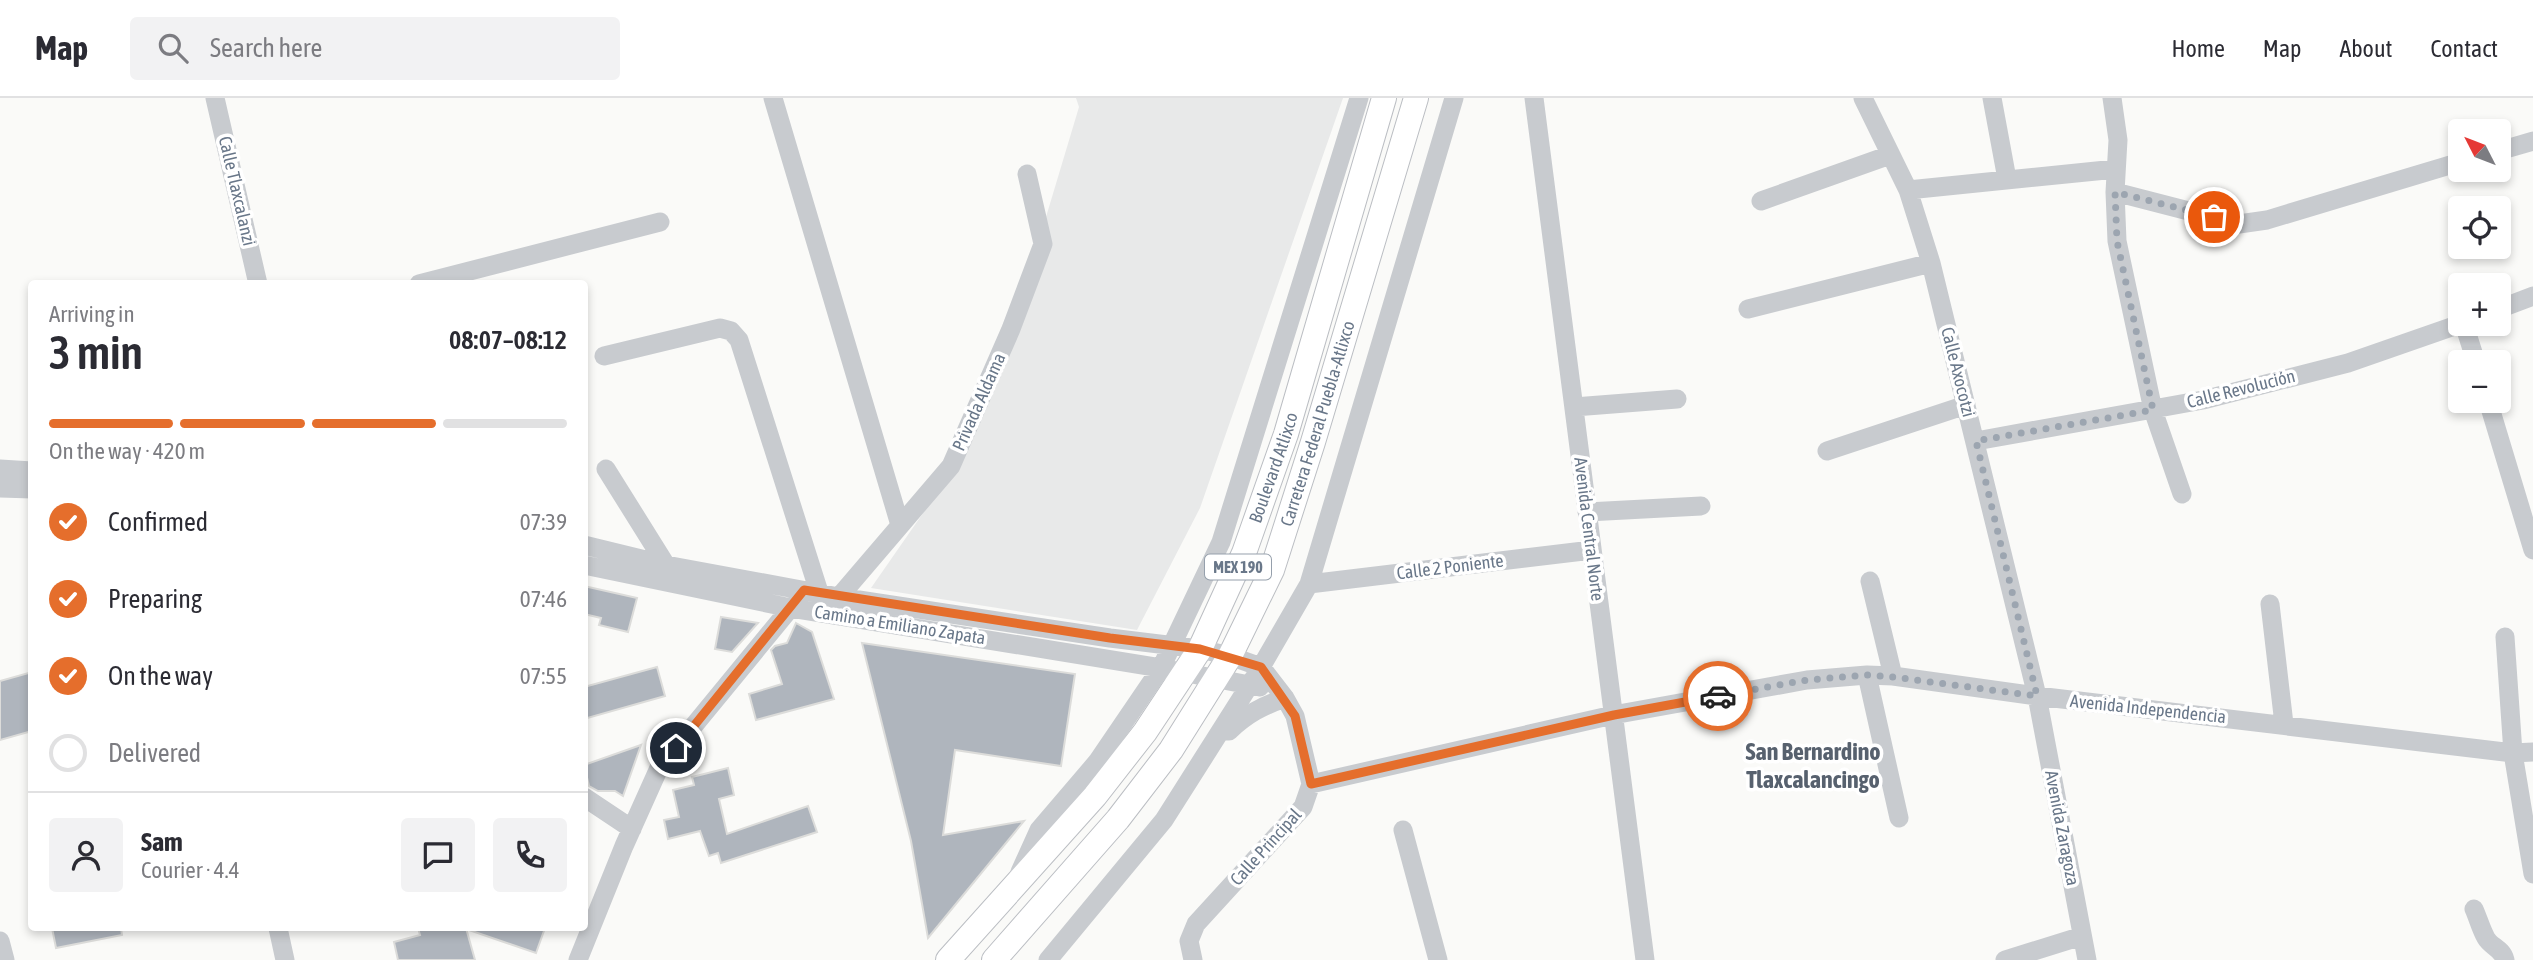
<!DOCTYPE html>
<meta charset="utf-8">
<style>
body{margin:0;font-family:"Asap Condensed",sans-serif;background:#f2f2f3;color:#2b2b33;height:100vh;display:flex;flex-direction:column;font-size:26px;white-space:nowrap}
*{box-sizing:border-box;margin:0}
p{font-size:23px;color:#7c7c81}
.icon{flex:none;width:38px;height:38px;fill:none;stroke:currentColor;stroke-width:2;stroke-linecap:round;stroke-linejoin:round}
.map{position:relative;flex:1;overflow:hidden}
.sheet{position:absolute;left:28px;top:182px;width:560px;height:651px;display:flex;flex-direction:column;background:#fff;border-radius:7px;box-shadow:0 4px 10px #0003}
.sheet>*{flex:none}
.needle{width:46px;rotate:312deg}
.controls{position:absolute;left:2448px;top:21px;display:grid;gap:14px}
.controls a{display:grid;place-items:center;width:63px;height:63px;border-radius:7px;background:#fff;box-shadow:0 4px 10px #0003;font-size:35px}
.pin{position:absolute;display:grid;place-items:center;width:60px;height:60px;color:#fff;margin:-30px;border:4px solid #fff;border-radius:50%;box-shadow:0 2px 7px #0007}
.courier{position:absolute;display:grid;place-items:center;width:70px;height:70px;margin:-35px;border:5px solid #e56e2c;border-radius:50%;background:#fff;color:#222;box-shadow:0 2px 9px #0007}
.overview em{font-style:normal;font-weight:600}
.overview div{display:flex;flex-direction:column-reverse}
.overview{display:flex;align-items:center;justify-content:space-between;height:119px;padding:0 21px}
h1{font-size:46px;font-weight:600;line-height:52px}
.bar{display:grid;grid-template-columns:repeat(4,1fr);gap:10px 7px;align-content:center;height:84px;padding:0 21px}
.bar i{height:9px;border-radius:5px;background:#e1e1e2}
.bar .current{background:#e56e2c}
.bar p{grid-column:span 4}
.line{display:flex;align-items:center;gap:18px;padding:0 21px;border-top:2px solid #e1e1e2}
.line div{flex:1}
.round{display:grid;place-items:center;flex:none;width:74px;height:74px;border-radius:7px;background:#f2f2f3}
ol{padding:0 21px;list-style:none}
li{display:flex;align-items:center;gap:21px;height:77px}
li p{margin-inline-start:auto}
li .icon{padding:7px;border-radius:50%;background:#e56e2c;color:#fff;stroke-width:4}
li:last-child{color:#7c7c81}
li i{width:38px;height:38px;border:4px solid #e1e1e2;border-radius:50%}
header{display:flex;align-items:center;gap:42px;box-sizing:border-box;height:98px;padding:0 35px;background:#fff;border-bottom:2px solid #e1e1e2}
header strong{font-size:33px}
nav{display:flex;gap:38px;margin-inline-start:auto;font-size:24px}
.search{width:490px;height:63px;background:#f2f2f3;display:flex;align-items:center;gap:18px;box-sizing:border-box;padding:0 24px;border-radius:7px;color:#7c7c81;font-size:26px}
.map>svg:first-child{display:block}
.built{fill:#e8e9e9}
.building{fill:#afb5bd;stroke:#dcdcda;stroke-width:2}
.lines{fill:none;stroke-linecap:round;stroke-linejoin:round}
.major-casing{stroke:#bbbec3;stroke-width:26}
.minor{stroke:#c8cbcf;stroke-width:19}
.major{stroke:#fff;stroke-width:24}
.done{stroke:#9ca5b0;stroke-width:7;stroke-dasharray:0 12.6}
.route{stroke:#e56e2c;stroke-width:9}
.labels{text-anchor:middle;stroke-width:7;stroke-linejoin:round;paint-order:stroke}
.shield{fill:#fff;stroke:#96a0ac;stroke-width:2}
.shield-label{font-size:16px;font-weight:bold;fill:#697789}
.street-label{font-size:18px;fill:#697789;stroke:#fff}
.district-label{font-size:24px;font-weight:bold;fill:#57616e;stroke:#fff}
</style>
<header>
<strong>Map</strong>
<div class="search"><svg class="icon" aria-label="search" viewBox="0 0 24 24"><circle cx="10" cy="10" r="6"/><path d="M15 15l6 6"/></svg>Search here</div>
<nav><a>Home</a><a>Map</a><a>About</a><a>Contact</a></nav>
</header>
<div class="map">
<svg width="2533" height="862" viewBox="0 0 2533 862">
<rect width="100%" height="100%" fill="#fafaf8"/>
<!-- built -->
<path class="built" d="M 1076,0 L 1343,0 L 1200,410 L 1137,532 L 871,490 L 928,408 L 1043,129 L 1079,9 Z"/>
<!-- building -->
<path class="building" d="M 584,488 L 637,500 L 628,534 L 599,527 L 601,520 L 584,516 Z
M 721,519 L 758,525 L 732,554 L 715,551 Z
M 796,525 L 812,534 L 834,601 L 756,622 L 749,596 L 782,586 L 771,552 L 775,548 L 787,545 Z
M 862,545 L 1075,576 L 1061,668 L 955,652 L 943,737 L 1024,723 L 928,840 L 911,743 Z
M 657,569 L 665,598 L 584,621 L 584,589 Z
M 32,574 L 32,633 L 0,642 L 0,583 Z
M 641,647 L 623,698 L 615,693 L 598,693 L 589,688 L 584,667 Z
M 728,670 L 734,697 L 719,701 L 727,736 L 808,708 L 817,734 L 721,765 L 718,755 L 709,758 L 700,733 L 668,741 L 664,722 L 679,719 L 673,692 L 694,687 L 692,679 Z
M 52,830 L 121,830 L 122,837 L 56,850 Z
M 418,830 L 466,830 L 475,862 L 398,862 L 394,844 L 420,837 Z
M 469,830 L 545,830 L 536,855 L 469,832 Z"/>
<g class="lines">
<defs>
<g id="major">
<path id="s1" d="M 948,862 L 1095,698 L 1145,634 L 1200,551 L 1244,455 L 1286,336 L 1384,0"/>
<path id="s2" d="M 994,862 L 1118,721 L 1171,652 L 1230,558 L 1272,472 L 1313,344 L 1416,0"/>
</g>
</defs>
<!-- major casing -->
<use href="#major" class="major-casing"/>
<!-- minor -->
<path class="minor" d="M 215,0 L 258,186
M 773,0 L 900,427
M 1534,0 L 1645,862
M 1863,0 L 1908,92 L 1931,165 L 2037,598 L 2087,862
M 1992,0 L 2007,81
M 2112,0 L 2118,42 L 2115,94 L 2117,143 L 2153,312 L 2182,396
M 2499,53 L 2533,43
M 1908,92 L 2116,71
M 2115,94 L 2239,126 L 2267,122 L 2460,64
M 1761,103 L 1890,57
M 419,186 L 660,124
M 1748,211 L 1931,165
M 2499,211 L 2533,198
M 2464,226 L 2476,264
M 604,258 L 720,230 L 731,233 L 739,242 L 819,494
M 2488,303 L 2533,452
M 1574,309 L 1677,301
M 1976,343 L 2203,302 L 2348,265 L 2460,226
M 1827,353 L 1966,307
M 0,371 L 32,373
M 606,371 L 666,467
M 0,390 L 32,391
M 1587,414 L 1701,408
M 584,447 L 666,467 L 839,499 L 1110,540 L 1200,551 L 1230,558 L 1261,569 L 1285,600 L 1295,618 L 1311,686 L 1303,709 L 1196,826 L 1189,843 L 1193,862
M 584,467 L 791,510 L 1161,570 L 1260,589
M 1870,483 L 1893,578
M 1309,486 L 1592,452
M 839,499 L 951,368 L 1011,231 L 1043,146 L 1027,76
M 2270,506 L 2284,626
M 2505,539 L 2513,655 L 2533,776
M 1867,577 L 1899,720
M 1229,633 C 1247,616 1262,608 1285,600
M 1311,686 L 1613,617 L 1807,582 L 1867,577 L 1893,578 L 2037,598 L 2513,655 L 2533,654
M 584,699 L 632,731
M 1403,732 L 1438,862
M 1020,774 L 1039,732 L 1097,664 L 1161,570 L 1221,444 L 1359,0
M 2474,811 C 2478,820 2481,831 2486,840 C 2491,849 2502,850 2505,862
M 278,830 L 285,862
M 0,843 L 5,862
M 578,862 L 624,748 L 659,670 L 797,502
M 1048,862 L 1164,722 L 1261,569 L 1309,486 L 1454,0
M 2005,862 L 2082,838"/>
<!-- major -->
<use href="#major" class="major"/>
</g>
<g class="lines">
<!-- done -->
<path class="done" d="M 1718,598 L 1807,582 L 1867,577 L 1893,579 L 2037,598 L 1976,343 L 2153,312 L 2117,143 L 2115,94 L 2214,119"/>
<!-- route -->
<path class="route" d="M 676,650 L 804,492 L 1110,540 L 1200,551 L 1261,569 L 1295,618 L 1311,686 L 1614,617 L 1718,598"/>
</g>
<g class="labels">
<!-- shield labels -->
<rect class="shield" x="1205" y="456.5" width="66" height="25" rx="5"/>
<g class="shield-label">
<text x="1238" y="475">MEX 190</text>
</g>
<!-- street labels -->
<g class="street-label">
<text transform="translate(237 93) rotate(77)" y="6">Calle Tlaxcalanzi</text>
<text transform="translate(1958 274) rotate(76)" y="6">Calle Axocotzi</text>
<text transform="translate(2241 291) rotate(-14)" y="6">Calle Revolución</text>
<text transform="translate(979 304) rotate(-66)" y="6">Privada Aldama</text>
<text dy="6" stroke="none"><textPath href="#s2" startOffset="635">Carretera Federal Puebla-Atlixco</textPath></text>
<text dy="6" stroke="none"><textPath href="#s1" startOffset="597">Boulevard Atlixco</textPath></text>
<text transform="translate(1589 431) rotate(83)" y="6">Avenida Central Norte</text>
<text transform="translate(1450 469) rotate(-7)" y="6">Calle 2 Poniente</text>
<text transform="translate(900 527) rotate(9)" y="6">Camino a Emiliano Zapata</text>
<text transform="translate(2148 611) rotate(6)" y="6">Avenida Independencia</text>
<text transform="translate(2062 730) rotate(79)" y="6">Avenida Zaragoza</text>
<text transform="translate(1266 749) rotate(-48)" y="6">Calle Principal</text>
</g>
<!-- district labels -->
<g class="district-label">
<text x="1813" y="662">San Bernardino<tspan x="1813" dy="28">Tlaxcalancingo</tspan></text>
</g>
</g>
</svg>
<div class="controls">
<a><svg class="needle" viewBox="-14 -14 28 28"><path d="M0-13l5 13h-10z" fill="#e53935"/><path d="M0 13l5-13h-10z" fill="#7c7c81"/></svg></a>
<a><svg class="icon" aria-label="locate" viewBox="0 0 24 24"><circle cx="12" cy="12" r="6"/><path d="M12 2v4M12 18v4M2 12h4M18 12h4"/></svg></a>
<a>+</a>
<a>−</a>
</div>
<div class="pin" style="left:2214px;top:119px;background:#ea580c"><svg class="icon" aria-label="bag" viewBox="0 0 24 24"><path d="M5 8h14l-1 12H6zM9 8a3 3 0 0 1 6 0"/></svg></div>
<div class="pin" style="left:676px;top:650px;background:#1f2937"><svg class="icon" aria-label="home" viewBox="0 0 24 24"><path d="M3 11l9-7 9 7M6 9v11h12V9"/></svg></div>
<div class="courier" style="left:1718px;top:598px"><svg class="icon" aria-label="car" viewBox="0 0 24 24"><path d="M5 17H2v-5l4-1 3-4h7l3 4 3 1v5h-3M9 17h6M6 11h13"/><circle cx="7" cy="17" r="2"/><circle cx="17" cy="17" r="2"/></svg></div>
<section class="sheet">
<div class="overview"><div><h1>3 min</h1><p>Arriving in</p></div><em>08:07–08:12</em></div>
<div class="bar"><i class="current"></i><i class="current"></i><i class="current"></i><i></i><p>On the way · 420 m</p></div>
<ol>
<li><svg class="icon" aria-label="check" viewBox="0 0 24 24"><path d="M5 12l5 5 9-10"/></svg>Confirmed<p>07:39</p></li>
<li><svg class="icon" aria-label="check" viewBox="0 0 24 24"><path d="M5 12l5 5 9-10"/></svg>Preparing<p>07:46</p></li>
<li><svg class="icon" aria-label="check" viewBox="0 0 24 24"><path d="M5 12l5 5 9-10"/></svg>On the way<p>07:55</p></li>
<li><i></i>Delivered</li>
</ol>
<div class="line" style="height:126px"><a class="round"><svg class="icon" aria-label="person" viewBox="0 0 24 24"><circle cx="12" cy="8" r="4"/><path d="M4 21q1-7 8-7t8 7"/></svg></a><div><b>Sam</b><p>Courier · 4.4</p></div><a class="round"><svg class="icon" aria-label="chat" viewBox="0 0 24 24"><path d="M4 5h16v11H9l-5 4z"/></svg></a><a class="round"><svg class="icon" aria-label="phone" viewBox="0 0 24 24"><path d="M5 4h4l2 5-3 2q2 4 5 5l2-3 5 2v4C11 20 4 13 5 4z"/></svg></a></div>
</section>
</div>
